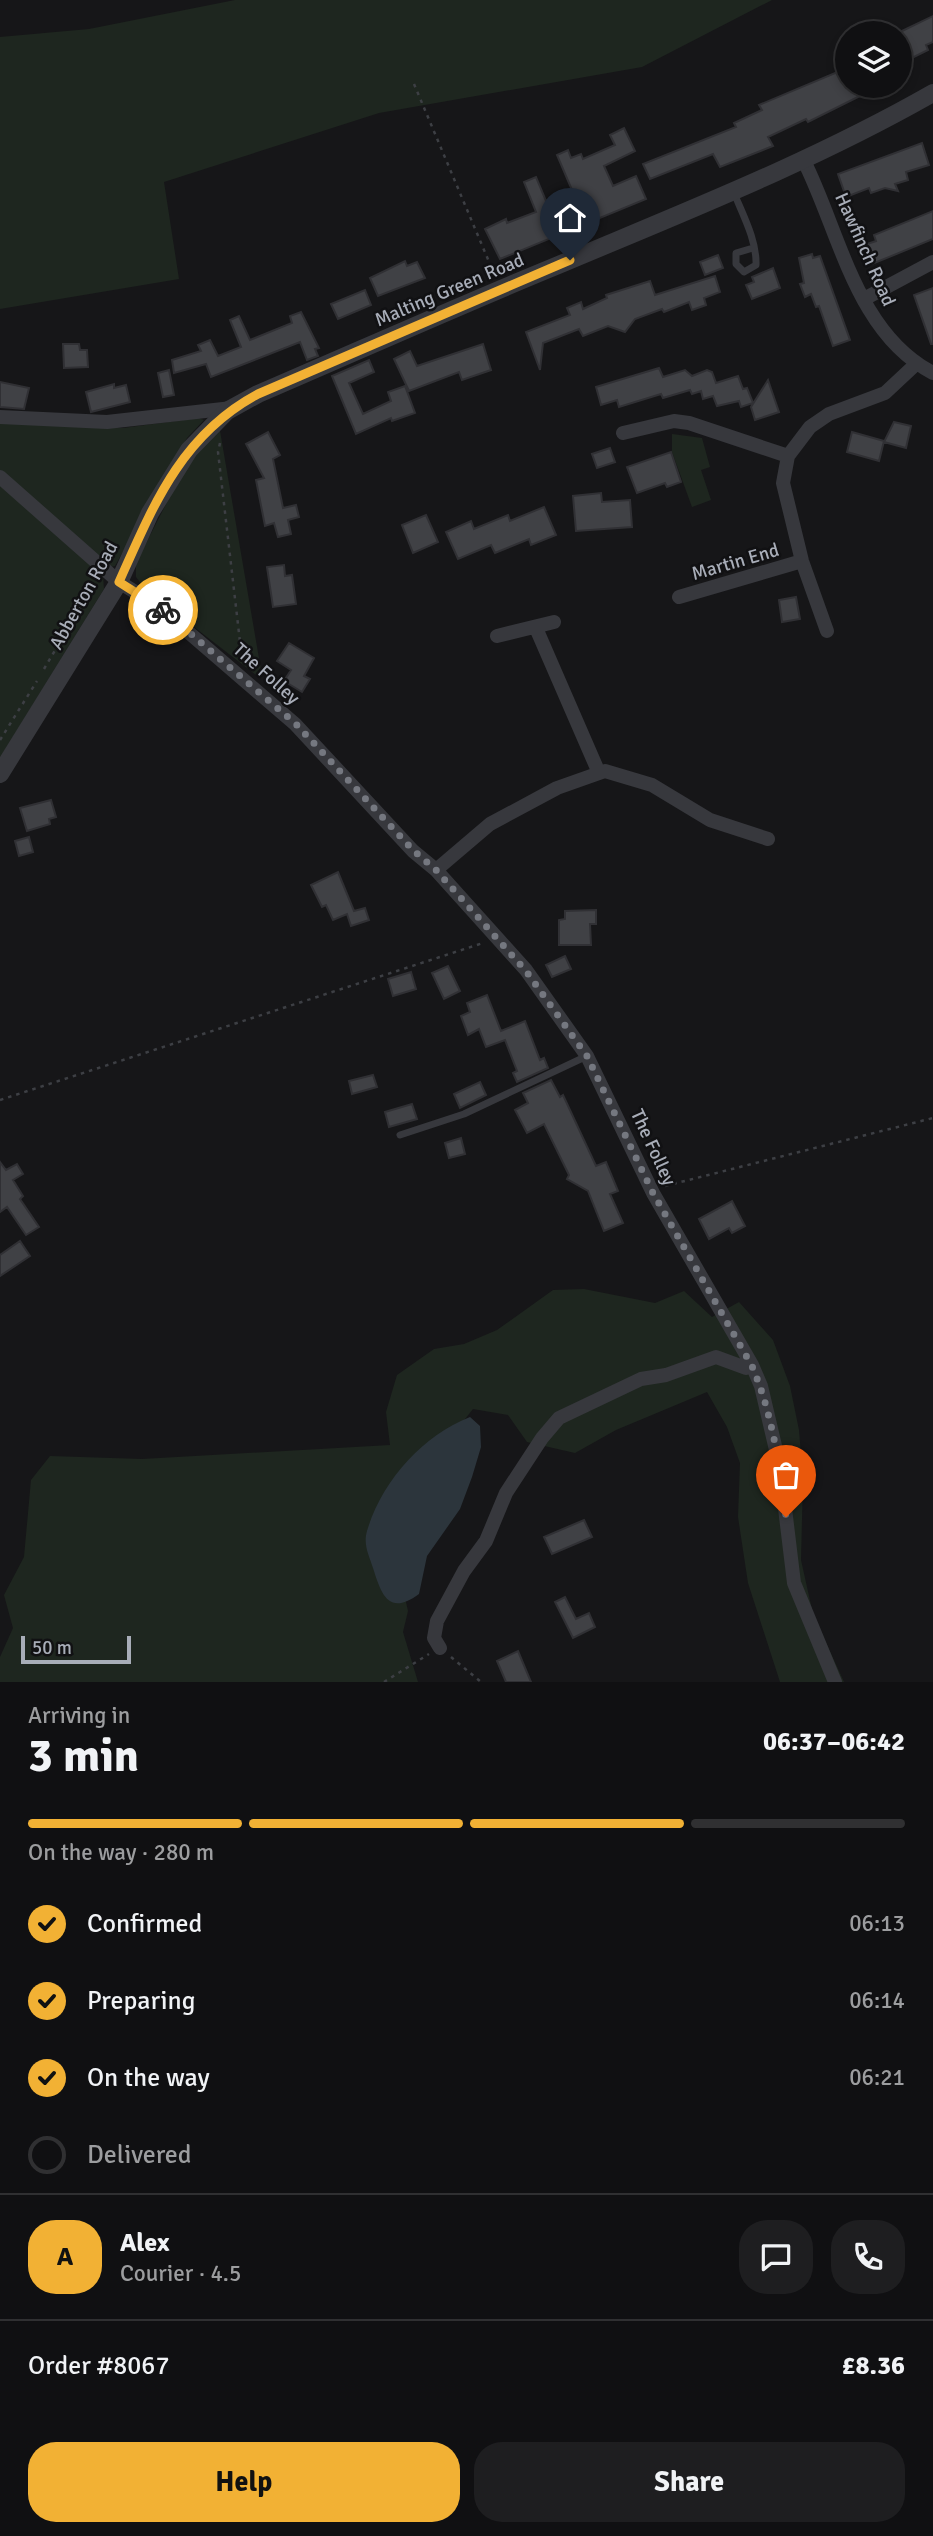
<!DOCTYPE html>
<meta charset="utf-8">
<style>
body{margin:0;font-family:Signika,sans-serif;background:#1e1e20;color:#f1f3f6;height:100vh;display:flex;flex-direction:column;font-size:26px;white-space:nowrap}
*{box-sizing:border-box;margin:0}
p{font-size:23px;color:#9c9d9f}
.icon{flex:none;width:38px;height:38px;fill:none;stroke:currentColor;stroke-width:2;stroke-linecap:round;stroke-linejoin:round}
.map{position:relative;height:1682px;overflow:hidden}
.panel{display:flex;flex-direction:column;background:#101012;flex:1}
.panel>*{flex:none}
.controls{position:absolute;left:835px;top:21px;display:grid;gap:14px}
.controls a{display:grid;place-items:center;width:77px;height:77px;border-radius:50%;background:#101012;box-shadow:0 4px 10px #0003,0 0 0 2px #303032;font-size:35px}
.scale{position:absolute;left:21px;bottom:18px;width:110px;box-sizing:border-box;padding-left:7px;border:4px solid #a8adb8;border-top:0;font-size:19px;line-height:24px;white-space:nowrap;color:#a8adb8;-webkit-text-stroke:5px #111113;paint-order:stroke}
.pin{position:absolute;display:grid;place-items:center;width:60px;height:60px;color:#fff;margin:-72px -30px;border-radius:50% 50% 50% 0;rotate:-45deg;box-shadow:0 0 7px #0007}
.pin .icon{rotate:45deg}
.courier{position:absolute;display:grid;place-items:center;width:70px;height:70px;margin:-35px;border:5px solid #f2b134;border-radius:50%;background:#fff;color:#222;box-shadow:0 2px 9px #0007}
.overview em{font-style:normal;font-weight:700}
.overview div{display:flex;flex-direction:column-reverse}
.overview{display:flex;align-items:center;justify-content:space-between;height:119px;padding:0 28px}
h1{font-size:46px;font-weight:700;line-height:52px}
.bar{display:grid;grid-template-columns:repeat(4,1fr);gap:10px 7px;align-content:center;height:84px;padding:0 28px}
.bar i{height:9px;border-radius:5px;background:#303032}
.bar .on{background:#f2b134}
.bar p{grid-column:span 4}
.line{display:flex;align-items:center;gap:18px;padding:0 28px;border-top:2px solid #303032}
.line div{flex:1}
.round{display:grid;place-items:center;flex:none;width:74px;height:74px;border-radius:28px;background:#1e1e20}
ol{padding:0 28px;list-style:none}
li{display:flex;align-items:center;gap:21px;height:77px}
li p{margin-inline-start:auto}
li .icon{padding:7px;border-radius:50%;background:#f2b134;color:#111;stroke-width:4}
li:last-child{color:#9c9d9f}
li i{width:38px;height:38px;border:4px solid #303032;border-radius:50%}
.button{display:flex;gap:14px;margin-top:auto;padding:14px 28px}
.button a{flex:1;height:80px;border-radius:28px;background:#f2b134;color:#111;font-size:28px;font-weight:700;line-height:80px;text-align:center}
.button a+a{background:#1e1e20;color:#f1f3f6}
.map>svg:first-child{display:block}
.green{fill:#1e261f}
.water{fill:#2c353c}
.building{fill:#404145;stroke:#303034;stroke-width:2}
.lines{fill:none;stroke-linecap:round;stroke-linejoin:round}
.path{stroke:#3d3f44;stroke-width:2.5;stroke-dasharray:3.5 5;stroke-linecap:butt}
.service{stroke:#37383d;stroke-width:7}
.minor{stroke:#37383d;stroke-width:14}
.tertiary{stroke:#37383d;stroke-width:18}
.done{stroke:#757880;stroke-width:7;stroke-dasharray:0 12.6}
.route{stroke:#f2b134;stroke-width:9}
.labels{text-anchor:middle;stroke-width:5;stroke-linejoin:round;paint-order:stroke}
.street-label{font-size:19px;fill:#a8adb8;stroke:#111113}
</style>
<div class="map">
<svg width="933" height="1682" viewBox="0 0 933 1682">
<rect width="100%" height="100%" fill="#161618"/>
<!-- green -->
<path class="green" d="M 235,0 L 772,0 L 642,67 L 379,113 L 164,182 L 179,279 L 0,309 L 0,37 L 89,29 Z
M 198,418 L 204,420 L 187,438 L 115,566 L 111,567 L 0,472 L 0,423 L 123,428 Z
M 219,425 L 261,670 L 256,675 L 145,589 L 136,577 L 136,563 L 189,459 Z
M 672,434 L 702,438 L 710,467 L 701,470 L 711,500 L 692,507 L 672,452 Z
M 0,482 L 103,576 L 104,589 L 0,758 Z
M 584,1289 L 655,1303 L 684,1291 L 712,1317 L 739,1302 L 773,1340 L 790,1386 L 799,1430 L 803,1479 L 801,1560 L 813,1614 L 844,1682 L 780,1682 L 748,1583 L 738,1517 L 740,1463 L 727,1427 L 707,1392 L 616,1430 L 575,1453 L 527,1442 L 508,1415 L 473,1409 L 427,1467 L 401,1580 L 408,1611 L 403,1632 L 418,1682 L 0,1682 L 0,1657 L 13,1628 L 4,1595 L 24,1557 L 31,1480 L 50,1456 L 142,1459 L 390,1445 L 386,1412 L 397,1375 L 434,1349 L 464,1344 L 497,1330 L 553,1290 Z"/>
<!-- water -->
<path class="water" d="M 470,1417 L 480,1426 L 481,1447 L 472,1477 L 460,1509 L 427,1556 L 419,1594 C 388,1617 381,1593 373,1568 C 369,1555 363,1545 367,1531 C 382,1481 422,1436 470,1417 Z"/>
<!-- building -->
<path class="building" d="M 933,16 L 933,42 L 926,45 L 928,50 L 900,64 L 900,32 Z
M 847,68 L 847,86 L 860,86 L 864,94 L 808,122 L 806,119 L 768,137 L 773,146 L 720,167 L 713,154 L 650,179 L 643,164 L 736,127 L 734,123 L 762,110 L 759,105 Z
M 624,128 L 635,151 L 604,166 L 613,186 L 636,176 L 646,199 L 500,259 L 485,229 L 506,219 L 507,223 L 536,212 L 524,182 L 536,177 L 546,201 L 572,190 L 557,155 L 568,150 L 571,158 L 581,154 L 583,159 L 615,145 L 610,135 Z
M 922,143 L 929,165 L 906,172 L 908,180 L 895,184 L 898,191 L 885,188 L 871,193 L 869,188 L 846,197 L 838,174 Z
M 933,211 L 933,239 L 872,264 L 864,245 L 876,241 L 874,235 Z
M 812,254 L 813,258 L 820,256 L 850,340 L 833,346 L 819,306 L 816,307 L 811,294 L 805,297 L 800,284 L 804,283 L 799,258 Z
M 718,255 L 723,268 L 705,275 L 700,262 Z
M 405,261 L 407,266 L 417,262 L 425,278 L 378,296 L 370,278 Z
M 773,268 L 780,288 L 752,299 L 746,285 L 754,282 L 752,277 Z
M 715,276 L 720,292 L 704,298 L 706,305 L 692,310 L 689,302 L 664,312 L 662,309 L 635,319 L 625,332 L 608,326 L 583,336 L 579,329 L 543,343 L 540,370 L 526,332 L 570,315 L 567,308 L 581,302 L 583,309 L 607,298 L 606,295 L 650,281 L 655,295 Z
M 933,288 L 933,344 L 931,344 L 914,295 Z
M 365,290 L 371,305 L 338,319 L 331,304 Z
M 301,312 L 319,348 L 315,349 L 318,356 L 307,360 L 300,342 L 211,377 L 206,364 L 174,373 L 172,360 L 201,351 L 198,345 L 210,340 L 218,356 L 241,347 L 230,320 L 239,316 L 250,340 L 292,323 L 290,316 Z
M 63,344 L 79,344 L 80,350 L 87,350 L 88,367 L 64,368 Z
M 483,344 L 491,370 L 462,380 L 459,372 L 409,391 L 394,359 L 410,351 L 417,366 Z
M 369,360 L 374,372 L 349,383 L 363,414 L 391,401 L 388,392 L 405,386 L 415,413 L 392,421 L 391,418 L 356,434 L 332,376 Z
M 659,368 L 663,377 L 685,370 L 692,376 L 707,370 L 712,372 L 716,383 L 738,376 L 743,389 L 747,388 L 753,403 L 741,407 L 739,401 L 717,406 L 713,396 L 703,399 L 701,391 L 692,394 L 690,390 L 663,398 L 661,394 L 619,407 L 617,400 L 601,405 L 596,387 Z
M 169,370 L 174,395 L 163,397 L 158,373 Z
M 768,380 L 779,412 L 755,420 L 751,407 Z
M 0,382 L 29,388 L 24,409 L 0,407 Z
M 114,384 L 114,388 L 126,385 L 130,402 L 91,412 L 86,392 Z
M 894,422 L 911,426 L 906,448 L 884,442 Z
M 268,432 L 280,455 L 273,459 L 283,508 L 296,505 L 299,517 L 288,520 L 291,534 L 278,537 L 274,523 L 265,526 L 256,480 L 264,478 L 246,444 Z
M 852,432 L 884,441 L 879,461 L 847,452 Z
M 610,448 L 615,462 L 597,468 L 592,454 Z
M 671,452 L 681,482 L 667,487 L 665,483 L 637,493 L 627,467 Z
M 601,493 L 602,502 L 630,500 L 632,527 L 576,531 L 573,496 Z
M 544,507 L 556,535 L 531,545 L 529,539 L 495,553 L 491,545 L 458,559 L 446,532 L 471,521 L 474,529 L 508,515 L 510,521 Z
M 426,515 L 438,542 L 413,553 L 402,525 Z
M 284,565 L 285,576 L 292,575 L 296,604 L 273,607 L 267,567 Z
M 796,597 L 800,619 L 782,622 L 779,600 Z
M 289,643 L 314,658 L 304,676 L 310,679 L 302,692 L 284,681 L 291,670 L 277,661 Z
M 51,800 L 56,817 L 49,819 L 50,824 L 27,831 L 20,808 Z
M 29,837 L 33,852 L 19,856 L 15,841 Z
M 338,872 L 354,911 L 365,908 L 369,920 L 351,926 L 347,914 L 333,920 L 326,905 L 322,907 L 311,885 Z
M 596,910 L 596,924 L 590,924 L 591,945 L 559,945 L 559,920 L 565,919 L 565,911 Z
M 565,956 L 571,969 L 552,977 L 546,965 Z
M 448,966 L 460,991 L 444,999 L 432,973 Z
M 411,972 L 416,989 L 393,996 L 388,979 Z
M 487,995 L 501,1031 L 525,1021 L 540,1060 L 544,1058 L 548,1068 L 517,1082 L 513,1073 L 517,1071 L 505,1040 L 486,1047 L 479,1029 L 468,1035 L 461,1016 L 470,1012 L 467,1003 Z
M 373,1075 L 377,1087 L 352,1094 L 349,1081 Z
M 551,1080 L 560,1097 L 563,1095 L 596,1166 L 606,1162 L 618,1191 L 610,1194 L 623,1223 L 604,1231 L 588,1191 L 567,1179 L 569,1175 L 544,1124 L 527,1133 L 515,1110 L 528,1103 L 523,1093 Z
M 480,1082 L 486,1095 L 460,1108 L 454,1094 Z
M 412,1104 L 417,1119 L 389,1127 L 385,1112 Z
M 461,1138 L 465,1154 L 449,1158 L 445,1143 Z
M 0,1162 L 6,1170 L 17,1164 L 23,1174 L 13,1180 L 23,1196 L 20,1199 L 39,1227 L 26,1235 L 7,1207 L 0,1212 Z
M 732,1201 L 745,1226 L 732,1233 L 729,1228 L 709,1239 L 699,1219 Z
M 20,1241 L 30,1256 L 0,1276 L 0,1255 Z
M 584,1520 L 592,1537 L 552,1554 L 544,1537 Z
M 565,1597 L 576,1619 L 589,1613 L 595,1627 L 573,1638 L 555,1602 Z
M 518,1651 L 531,1682 L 506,1682 L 497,1661 Z"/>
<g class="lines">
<!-- path -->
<path class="path" d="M 414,84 L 495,276
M 220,443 L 218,452 L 242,659
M 44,669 L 96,581
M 0,740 L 37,681
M 0,1100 L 483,943
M 665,1186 L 933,1118
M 451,1657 L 481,1682
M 384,1682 L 429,1654"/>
<!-- service -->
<path class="service" d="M 734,193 C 743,215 757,241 756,265 L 744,272 L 736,264 L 736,253 L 753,248
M 400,1135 L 464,1114 L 587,1056"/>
<!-- minor -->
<path class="minor" d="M 804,161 C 840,233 856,333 933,373
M 864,299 L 933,262
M 0,417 L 107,422 L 232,408
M 623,433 L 674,421 L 689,423 L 788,456
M 0,477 L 119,582 L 158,606 L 295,724 L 413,851 L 436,870 L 526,970 L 587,1056 L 653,1193 L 752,1365 L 761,1386 L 780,1467 L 794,1583 L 835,1682
M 679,597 L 802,561
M 536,628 L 599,773
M 827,631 L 802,561 L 783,483 L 788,456 L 810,427 L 829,414 L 885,393 L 916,364
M 497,636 L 554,622
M 436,870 L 490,824 L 557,788 L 605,771 L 652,785 L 710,820 L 768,839
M 440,1648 L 434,1638 L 437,1621 L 464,1571 L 486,1541 L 506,1493 L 542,1438 L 559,1418 L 641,1379 L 666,1375 L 716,1357 L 746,1368 L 752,1365"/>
<!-- tertiary -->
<path class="tertiary" d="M 0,774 L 119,582 L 150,513 L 189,450 L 227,411 L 258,394 C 358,351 456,307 556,266 C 684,212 812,162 933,93"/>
</g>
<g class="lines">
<!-- done -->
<path class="done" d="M 163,610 L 296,724 L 413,850 L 436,870 L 526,971 L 587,1056 L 653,1193 L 752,1366 C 772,1413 780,1466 786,1517"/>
<!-- route -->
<path class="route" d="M 163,610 L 119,582 C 153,506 181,435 258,394 L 570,260"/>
</g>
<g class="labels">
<!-- street labels -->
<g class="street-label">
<text transform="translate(866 249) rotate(66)" y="7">Hawfinch Road</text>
<text transform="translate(449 289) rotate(-23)" y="7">Malting Green Road</text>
<text transform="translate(735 561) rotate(-16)" y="7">Martin End</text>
<text transform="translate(83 595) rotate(-61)" y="7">Abberton Road</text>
<text transform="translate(267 673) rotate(42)" y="7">The Folley</text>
<text transform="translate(654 1147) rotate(65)" y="7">The Folley</text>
</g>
</g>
</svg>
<div class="controls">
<a><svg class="icon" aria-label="layers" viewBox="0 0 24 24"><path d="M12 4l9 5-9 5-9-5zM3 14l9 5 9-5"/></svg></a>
</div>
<div class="scale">50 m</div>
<div class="pin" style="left:786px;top:1517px;background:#ea580c"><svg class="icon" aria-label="bag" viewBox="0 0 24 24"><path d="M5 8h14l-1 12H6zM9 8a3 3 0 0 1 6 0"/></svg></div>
<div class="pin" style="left:570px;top:260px;background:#1f2937"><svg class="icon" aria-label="home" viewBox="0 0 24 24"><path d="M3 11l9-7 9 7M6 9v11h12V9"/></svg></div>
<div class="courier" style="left:163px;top:610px"><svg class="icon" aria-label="bike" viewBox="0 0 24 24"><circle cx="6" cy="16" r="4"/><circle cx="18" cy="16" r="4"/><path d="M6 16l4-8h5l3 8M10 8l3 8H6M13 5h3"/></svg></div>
</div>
<section class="panel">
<div class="overview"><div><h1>3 min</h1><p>Arriving in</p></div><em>06:37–06:42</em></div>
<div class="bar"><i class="on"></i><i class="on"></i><i class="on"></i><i></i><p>On the way · 280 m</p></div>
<ol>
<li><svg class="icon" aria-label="check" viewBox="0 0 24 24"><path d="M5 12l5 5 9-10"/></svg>Confirmed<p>06:13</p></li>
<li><svg class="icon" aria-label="check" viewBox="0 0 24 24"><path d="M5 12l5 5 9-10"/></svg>Preparing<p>06:14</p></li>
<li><svg class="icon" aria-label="check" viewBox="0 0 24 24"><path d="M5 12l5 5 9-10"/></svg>On the way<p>06:21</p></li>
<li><i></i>Delivered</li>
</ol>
<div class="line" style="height:126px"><b class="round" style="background:#f2b134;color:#111">A</b><div><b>Alex</b><p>Courier · 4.5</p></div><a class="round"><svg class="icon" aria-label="chat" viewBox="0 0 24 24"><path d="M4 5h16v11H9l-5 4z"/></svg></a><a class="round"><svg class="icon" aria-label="phone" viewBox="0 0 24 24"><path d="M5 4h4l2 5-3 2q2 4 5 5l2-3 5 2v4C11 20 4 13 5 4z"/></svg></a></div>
<div class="line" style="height:91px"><div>Order #8067</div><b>£8.36</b></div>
<div class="button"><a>Help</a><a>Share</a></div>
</section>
